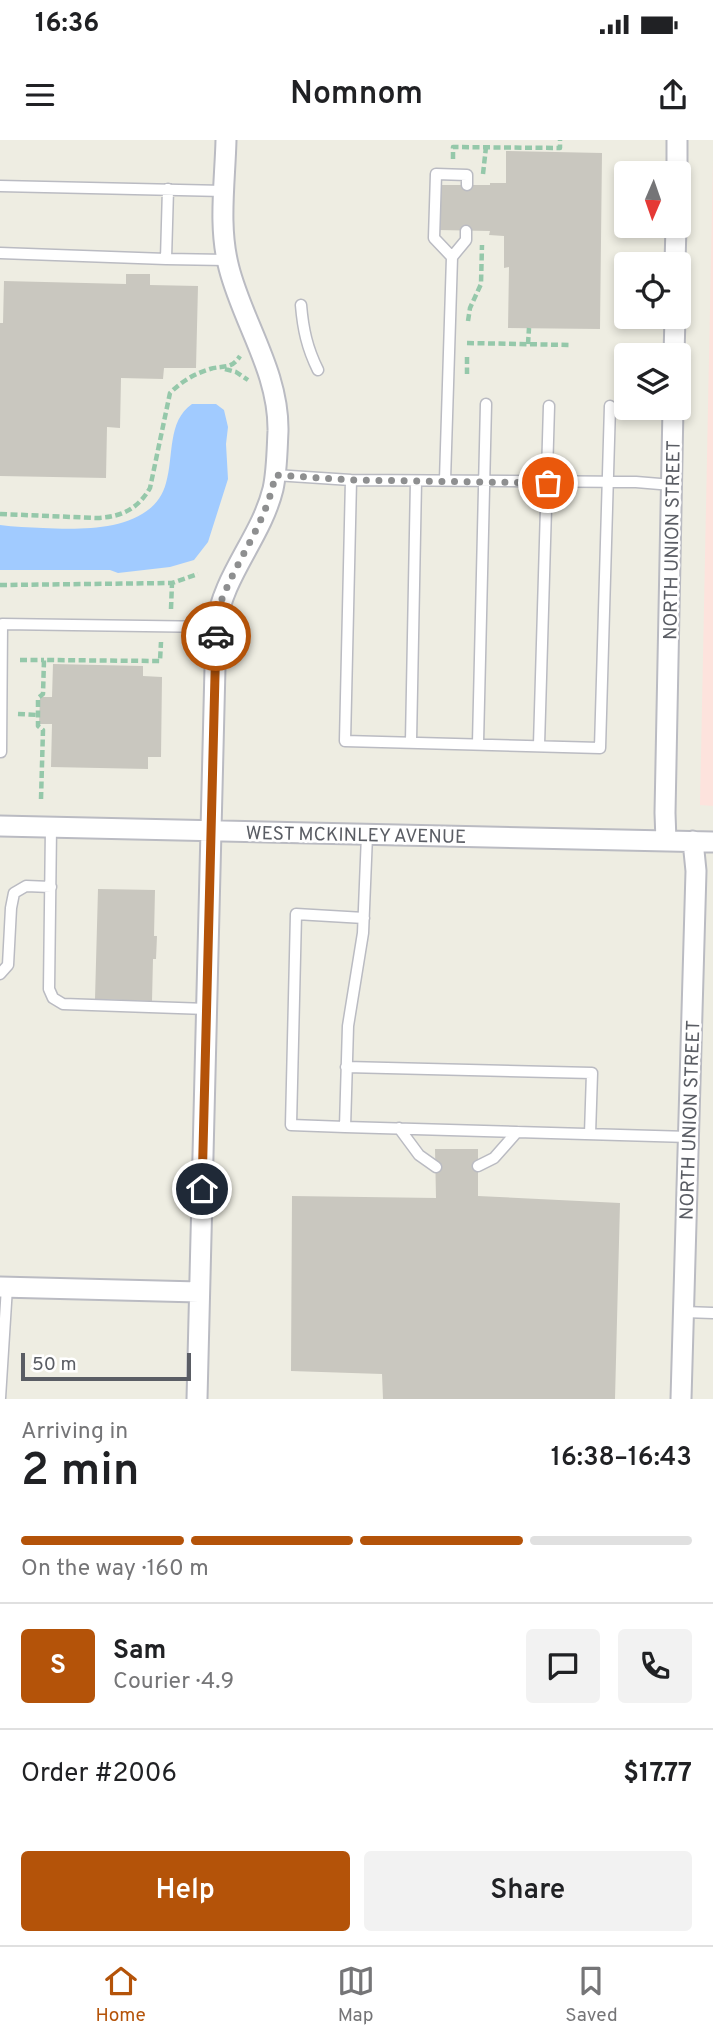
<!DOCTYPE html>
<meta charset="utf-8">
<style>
body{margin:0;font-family:Overpass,sans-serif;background:#f2f2f2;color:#202124;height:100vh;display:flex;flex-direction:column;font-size:26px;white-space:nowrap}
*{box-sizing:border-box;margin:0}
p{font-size:23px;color:#757577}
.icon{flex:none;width:38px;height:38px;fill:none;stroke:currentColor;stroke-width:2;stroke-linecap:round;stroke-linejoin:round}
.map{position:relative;height:1259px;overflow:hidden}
.panel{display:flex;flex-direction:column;background:#fff;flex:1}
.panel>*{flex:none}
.needle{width:46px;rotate:182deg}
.fabs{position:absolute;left:614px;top:21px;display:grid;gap:14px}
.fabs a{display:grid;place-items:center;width:77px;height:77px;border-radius:7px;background:#fff;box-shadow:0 4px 10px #0003;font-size:35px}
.scale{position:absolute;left:21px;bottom:18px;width:170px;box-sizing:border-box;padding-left:7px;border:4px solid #5a5d64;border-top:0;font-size:19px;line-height:24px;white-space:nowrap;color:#5a5d64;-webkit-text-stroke:5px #fff;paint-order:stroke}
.pin{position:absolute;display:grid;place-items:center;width:60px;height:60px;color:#fff;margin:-30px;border:4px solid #fff;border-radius:50%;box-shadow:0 2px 7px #0007}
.courier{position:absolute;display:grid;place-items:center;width:70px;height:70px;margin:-35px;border:5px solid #b45309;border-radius:50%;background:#fff;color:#222;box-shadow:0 2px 9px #0007}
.head em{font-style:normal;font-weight:600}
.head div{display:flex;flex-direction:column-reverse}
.head{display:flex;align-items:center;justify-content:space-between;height:119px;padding:0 21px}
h1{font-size:46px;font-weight:600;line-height:52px}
.bar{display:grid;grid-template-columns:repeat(4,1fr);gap:10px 7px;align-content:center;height:84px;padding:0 21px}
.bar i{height:9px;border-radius:5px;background:#e0e0e0}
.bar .selected{background:#b45309}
.bar p{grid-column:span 4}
.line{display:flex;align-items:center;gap:18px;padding:0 21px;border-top:2px solid #e0e0e0}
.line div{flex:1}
.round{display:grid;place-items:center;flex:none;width:74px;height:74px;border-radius:7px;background:#f2f2f2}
.cta{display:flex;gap:14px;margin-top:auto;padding:14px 21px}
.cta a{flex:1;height:80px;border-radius:7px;background:#b45309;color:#fff;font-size:28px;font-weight:600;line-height:80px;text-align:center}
.cta a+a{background:#f2f2f2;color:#202124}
.status{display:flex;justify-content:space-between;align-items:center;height:49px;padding:0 35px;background:#fff;direction:ltr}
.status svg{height:19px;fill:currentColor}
header{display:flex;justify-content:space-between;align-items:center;height:91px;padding:0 21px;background:#fff;font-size:32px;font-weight:600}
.dock{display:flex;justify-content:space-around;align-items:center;height:98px;border-top:2px solid #e0e0e0;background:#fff;font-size:19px;color:#757577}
.dock a{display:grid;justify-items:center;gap:4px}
.dock .selected{color:#b45309}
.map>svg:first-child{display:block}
.medical{fill:#fde3dd}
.water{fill:#a1cbff}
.building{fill:#c9c7bf}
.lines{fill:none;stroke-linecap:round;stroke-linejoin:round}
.service-casing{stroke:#babbc2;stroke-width:13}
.minor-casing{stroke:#babbc2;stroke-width:23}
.path{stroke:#95c8aa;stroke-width:4.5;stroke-dasharray:7 3.5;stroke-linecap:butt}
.service{stroke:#fff;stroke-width:10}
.minor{stroke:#fff;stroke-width:19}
.done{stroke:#8e8f90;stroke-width:7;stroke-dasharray:0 12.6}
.route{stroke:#b45309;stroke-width:9}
.labels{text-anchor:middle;stroke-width:5;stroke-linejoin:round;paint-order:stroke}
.street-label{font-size:19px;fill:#5a5d64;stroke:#fff}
</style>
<div class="status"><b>16:36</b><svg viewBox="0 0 49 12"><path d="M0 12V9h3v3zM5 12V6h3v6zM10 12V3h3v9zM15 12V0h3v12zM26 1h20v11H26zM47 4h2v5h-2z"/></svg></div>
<header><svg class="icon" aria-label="menu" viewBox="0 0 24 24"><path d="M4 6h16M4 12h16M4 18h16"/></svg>Nomnom<svg class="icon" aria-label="share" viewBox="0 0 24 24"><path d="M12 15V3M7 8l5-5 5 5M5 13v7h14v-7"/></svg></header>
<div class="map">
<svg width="713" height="1259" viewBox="0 0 713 1259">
<rect width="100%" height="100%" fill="#eeede2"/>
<!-- medical -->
<path class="medical" d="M 713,19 L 713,666 L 700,665 Z"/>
<!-- water -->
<path class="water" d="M 192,264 L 216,264 L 224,270 L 228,287 L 226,304 L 228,339 L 208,402 L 194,420 L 170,427 L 118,433 L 110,430 L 0,430 L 0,385 C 14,387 29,387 43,388 C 82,390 153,392 166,343 C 174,317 167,281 192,264 Z"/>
<!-- building -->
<path class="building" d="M 506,11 L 602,13 L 600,189 L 508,188 L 509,127 L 504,128 L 504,96 L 489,95 L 490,91 L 438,90 L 438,45 L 490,45 L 490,43 L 506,43 Z
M 126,134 L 150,134 L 150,145 L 198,146 L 196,228 L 164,228 L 163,239 L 121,238 L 120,288 L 107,287 L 106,338 L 0,336 L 0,183 L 3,183 L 4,141 L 126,144 Z
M 53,524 L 143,526 L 143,536 L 162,537 L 161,617 L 148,617 L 148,629 L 51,627 L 52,584 L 39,584 L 40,557 L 52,557 Z
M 98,749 L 155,750 L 154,796 L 157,796 L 156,819 L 153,819 L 152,861 L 95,859 Z
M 435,1009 L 478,1009 L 478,1056 L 620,1063 L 615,1259 L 383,1259 L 382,1234 L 291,1231 L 292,1056 L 436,1058 Z"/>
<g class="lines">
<defs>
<path id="service" d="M 0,46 L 224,51
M 0,113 L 166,119 L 168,49
M 452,117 L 466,100 L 466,91
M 166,119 L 227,120
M 301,165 C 303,189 307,208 318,230
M 275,335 L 351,340 L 636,342 L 672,345
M 351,340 L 345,601 L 600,608 L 610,266
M 445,340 L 452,117 L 434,98 L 436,34 L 467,35 L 467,45
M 411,601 L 416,341
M 478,603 L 486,264
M 539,605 L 549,266
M 1,612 L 2,484 L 216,487
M 51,687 L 49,849 L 53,858 L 63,864 L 207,869
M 367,695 L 363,793 L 348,886 L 345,987 L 689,997
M 0,834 L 8,825 L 11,768 L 14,753 L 26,746 L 51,747
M 346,927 L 592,933 L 590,994
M 345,987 L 291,985 L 296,774 L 364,778
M 399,988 L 419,1015 L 436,1027
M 478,1026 L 494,1018 L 517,992
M 684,1172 L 713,1173
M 0,1258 L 7,1147"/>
<path id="minor" d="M 677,33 L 677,0
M 675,124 L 676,86
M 674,215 L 675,177
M 0,686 L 713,702
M 666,701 L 665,673 L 673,268
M 0,1147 L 199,1152
M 197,1259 L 216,487 C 222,436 261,398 273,349 C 277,331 277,310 278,291 C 279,232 243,183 229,128 C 218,87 225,42 226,0
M 681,1259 L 696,731 L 693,701"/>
</defs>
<!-- service casing -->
<use href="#service" class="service-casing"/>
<!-- minor casing -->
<use href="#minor" class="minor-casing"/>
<!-- path -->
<path class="path" d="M 453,19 L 453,7 L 560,8 L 560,0
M 483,34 L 486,7
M 468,181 L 470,168 L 481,144 L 482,105
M 467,203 L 569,205
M 528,204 L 529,188
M 467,217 L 467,234
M 225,229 L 236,232 L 248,240
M 0,374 L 97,378 C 121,377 138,369 150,348 L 170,253 C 182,241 194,234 210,229 C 224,225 231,230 240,216
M 0,445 L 172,443 L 198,434
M 171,469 L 172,443
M 20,520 L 44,520
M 18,574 L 38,575
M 41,659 L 43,590 L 38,586 L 38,558 L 43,554 L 44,520 L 160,521 L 161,502"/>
<!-- service -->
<use href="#service" class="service"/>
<!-- minor -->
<use href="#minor" class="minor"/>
</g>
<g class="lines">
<!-- done -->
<path class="done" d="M 216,496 L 218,470 L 222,459 C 238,418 268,379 275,335 L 351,340 L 548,343"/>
<!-- route -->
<path class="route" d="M 202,1049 L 216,496"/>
</g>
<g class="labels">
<!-- street labels -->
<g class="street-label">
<text transform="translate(671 400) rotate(-89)" y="7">NORTH UNION STREET</text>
<text transform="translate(356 694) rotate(1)" y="7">WEST MCKINLEY AVENUE</text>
<text transform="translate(689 980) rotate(-88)" y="7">NORTH UNION STREET</text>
</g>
</g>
</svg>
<div class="fabs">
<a><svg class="needle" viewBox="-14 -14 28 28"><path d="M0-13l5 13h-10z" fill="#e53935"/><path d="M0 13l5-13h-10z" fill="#757577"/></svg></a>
<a><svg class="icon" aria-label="locate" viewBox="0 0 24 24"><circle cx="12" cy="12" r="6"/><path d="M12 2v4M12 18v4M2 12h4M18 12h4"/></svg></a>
<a><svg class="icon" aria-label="layers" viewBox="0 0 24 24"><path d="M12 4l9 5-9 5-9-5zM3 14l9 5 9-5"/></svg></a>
</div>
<div class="scale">50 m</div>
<div class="pin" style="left:548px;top:343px;background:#ea580c"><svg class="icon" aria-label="bag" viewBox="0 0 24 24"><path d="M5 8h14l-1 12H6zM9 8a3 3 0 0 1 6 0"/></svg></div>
<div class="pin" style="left:202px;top:1049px;background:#1f2937"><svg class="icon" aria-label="home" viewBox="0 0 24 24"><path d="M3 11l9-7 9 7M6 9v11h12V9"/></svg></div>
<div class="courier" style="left:216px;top:496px"><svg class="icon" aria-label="car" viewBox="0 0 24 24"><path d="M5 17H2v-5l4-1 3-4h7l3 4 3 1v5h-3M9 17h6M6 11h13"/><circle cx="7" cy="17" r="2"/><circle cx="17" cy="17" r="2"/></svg></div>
</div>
<section class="panel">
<div class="head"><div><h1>2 min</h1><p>Arriving in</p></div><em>16:38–16:43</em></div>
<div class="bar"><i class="selected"></i><i class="selected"></i><i class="selected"></i><i></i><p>On the way · 160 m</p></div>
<div class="line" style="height:126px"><b class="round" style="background:#b45309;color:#fff">S</b><div><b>Sam</b><p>Courier · 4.9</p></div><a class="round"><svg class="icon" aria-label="chat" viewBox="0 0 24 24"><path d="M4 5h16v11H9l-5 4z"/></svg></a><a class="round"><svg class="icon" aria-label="phone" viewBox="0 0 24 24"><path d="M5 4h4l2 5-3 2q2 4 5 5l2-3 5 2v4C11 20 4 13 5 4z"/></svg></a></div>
<div class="line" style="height:91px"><div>Order #2006</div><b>$17.77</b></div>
<div class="cta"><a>Help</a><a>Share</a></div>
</section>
<nav class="dock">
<a class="selected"><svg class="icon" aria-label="home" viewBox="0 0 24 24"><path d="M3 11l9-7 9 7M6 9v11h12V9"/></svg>Home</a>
<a><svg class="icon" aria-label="map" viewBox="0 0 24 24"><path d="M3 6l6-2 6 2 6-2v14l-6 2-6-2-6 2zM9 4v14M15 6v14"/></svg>Map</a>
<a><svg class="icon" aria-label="saved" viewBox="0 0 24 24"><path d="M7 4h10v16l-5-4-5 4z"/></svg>Saved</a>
</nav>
